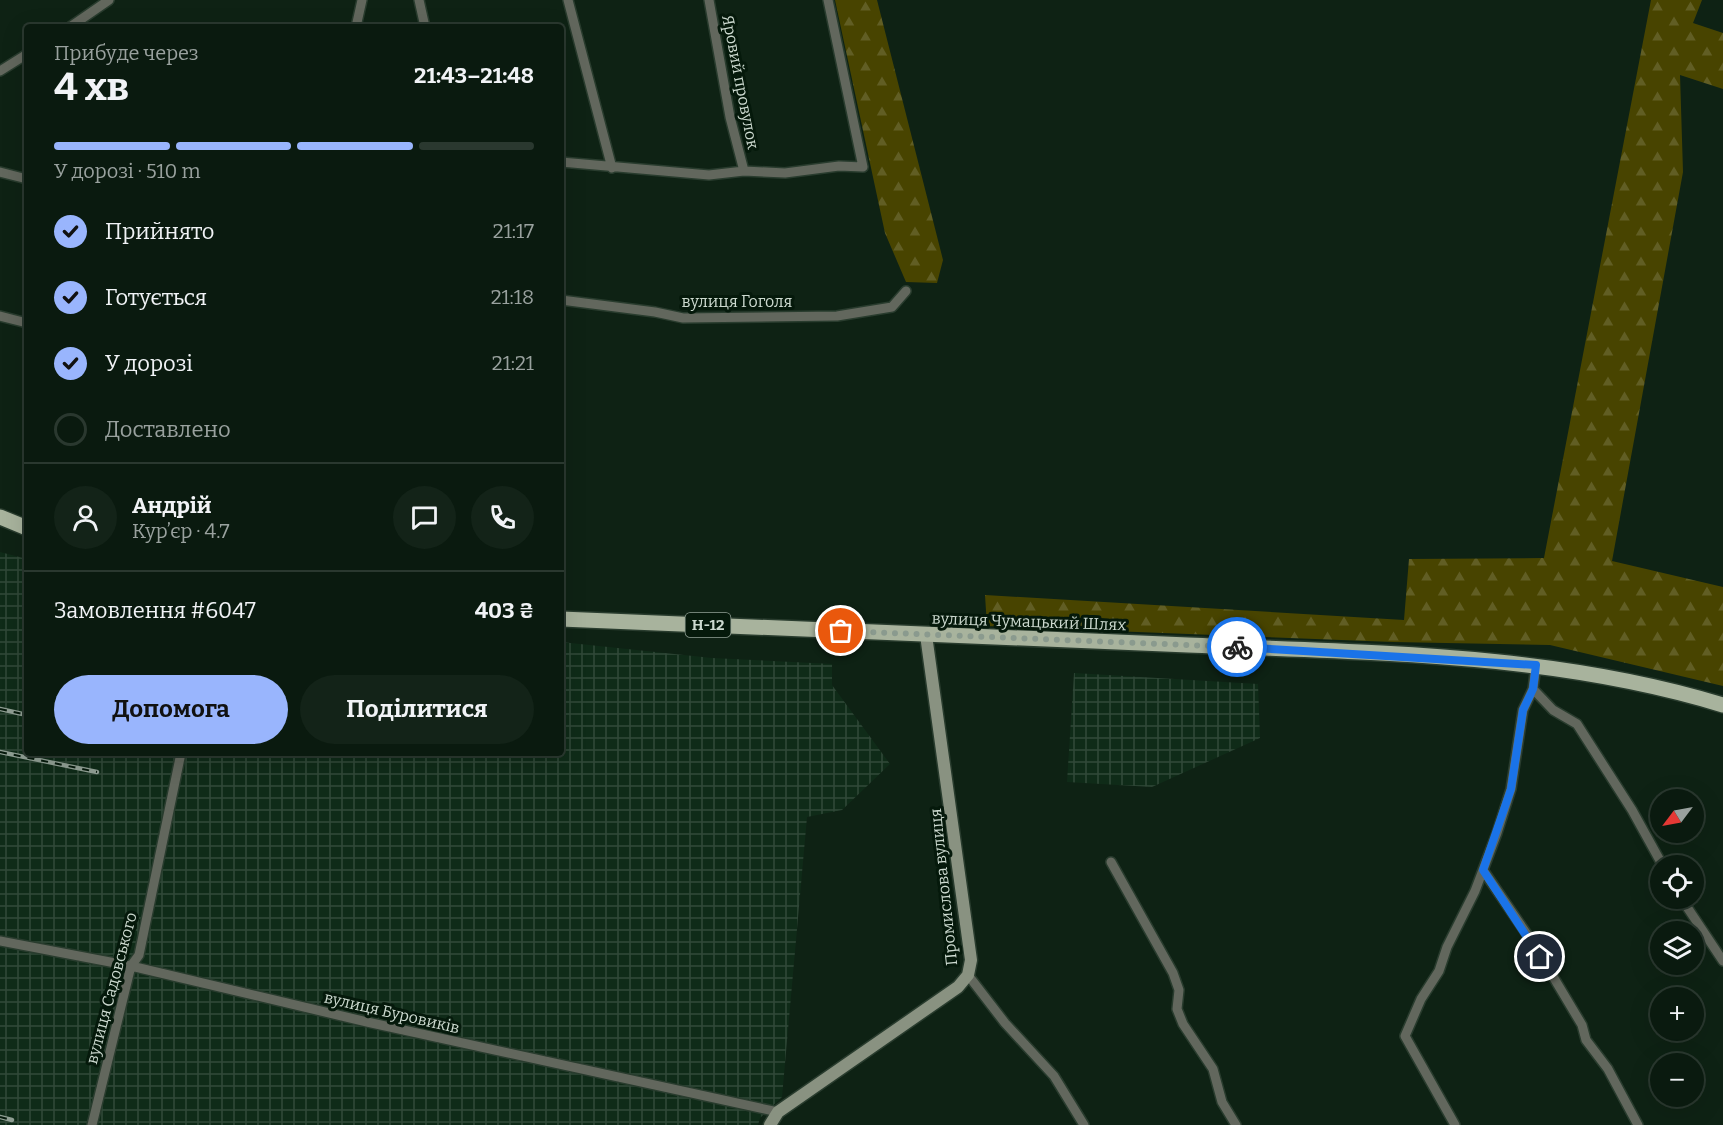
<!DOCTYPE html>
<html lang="uk">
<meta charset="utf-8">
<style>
body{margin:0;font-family:Bitter,serif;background:#132318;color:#f1f3f6;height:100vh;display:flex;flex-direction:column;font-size:22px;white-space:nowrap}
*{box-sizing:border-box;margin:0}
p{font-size:20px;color:#99a19e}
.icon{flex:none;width:33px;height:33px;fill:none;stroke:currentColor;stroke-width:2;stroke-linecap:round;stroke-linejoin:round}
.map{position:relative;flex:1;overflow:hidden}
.sheet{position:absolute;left:24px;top:24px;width:540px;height:732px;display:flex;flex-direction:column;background:#0a1a0f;border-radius:6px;box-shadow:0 6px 24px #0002,0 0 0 2px #2a382f}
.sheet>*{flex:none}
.needle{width:39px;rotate:238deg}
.buttons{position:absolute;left:1650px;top:789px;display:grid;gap:12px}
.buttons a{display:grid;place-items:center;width:54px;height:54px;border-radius:50%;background:#0a1a0f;box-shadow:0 6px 24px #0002,0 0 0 2px #2a382f;font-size:30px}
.pin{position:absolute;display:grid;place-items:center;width:51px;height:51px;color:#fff;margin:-26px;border:3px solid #fff;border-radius:50%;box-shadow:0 2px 6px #0007}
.courier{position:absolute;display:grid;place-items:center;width:60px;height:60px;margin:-30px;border:4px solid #1a73e8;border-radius:50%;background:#fff;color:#222;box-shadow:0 2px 8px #0007}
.summary em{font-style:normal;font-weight:700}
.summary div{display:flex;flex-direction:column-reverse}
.summary{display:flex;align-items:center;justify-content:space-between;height:102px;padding:0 30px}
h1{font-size:39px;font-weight:700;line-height:45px}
.bar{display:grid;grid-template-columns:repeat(4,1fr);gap:9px 6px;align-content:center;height:72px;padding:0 30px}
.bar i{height:8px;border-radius:4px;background:#2a382f}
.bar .current{background:#99b5fd}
.bar p{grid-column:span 4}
.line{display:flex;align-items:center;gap:15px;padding:0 30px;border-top:2px solid #2a382f}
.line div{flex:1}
.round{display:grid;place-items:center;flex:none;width:63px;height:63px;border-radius:32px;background:#132318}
ol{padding:0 30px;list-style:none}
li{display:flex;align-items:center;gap:18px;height:66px}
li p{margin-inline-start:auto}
li .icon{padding:6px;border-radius:50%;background:#99b5fd;color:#111;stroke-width:4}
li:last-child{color:#99a19e}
li i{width:33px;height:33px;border:3px solid #2a382f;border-radius:50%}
.button{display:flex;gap:12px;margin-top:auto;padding:12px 30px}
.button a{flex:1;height:69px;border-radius:36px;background:#99b5fd;color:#111;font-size:24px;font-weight:700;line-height:69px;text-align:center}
.button a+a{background:#132318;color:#f1f3f6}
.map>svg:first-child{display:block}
.industrial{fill:url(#industrial-grid)}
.forest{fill:url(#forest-firs)}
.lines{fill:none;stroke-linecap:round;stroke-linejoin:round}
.street-casing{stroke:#293c2e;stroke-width:12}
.secondary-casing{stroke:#293c2e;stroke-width:15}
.primary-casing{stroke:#293c2e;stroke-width:18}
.street{stroke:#62675d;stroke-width:9}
.secondary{stroke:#899281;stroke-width:12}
.primary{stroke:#a8b39d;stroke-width:15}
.rail-casing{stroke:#8f9e93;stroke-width:4.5}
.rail{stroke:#05190b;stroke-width:2;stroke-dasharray:7;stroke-linecap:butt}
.done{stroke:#8a9a8e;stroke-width:6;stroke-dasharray:0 10.8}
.route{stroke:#1a73e8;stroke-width:8}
.labels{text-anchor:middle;stroke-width:6;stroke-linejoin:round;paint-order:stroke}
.shield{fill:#05190b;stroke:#91a095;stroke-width:1.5}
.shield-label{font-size:15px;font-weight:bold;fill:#cddad0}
.street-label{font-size:16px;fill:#cddad0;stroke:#05190b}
</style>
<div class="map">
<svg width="1723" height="1125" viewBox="0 0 1723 1125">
<defs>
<pattern id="industrial-grid" width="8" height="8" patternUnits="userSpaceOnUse" patternTransform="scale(1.5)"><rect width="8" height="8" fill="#0f2b18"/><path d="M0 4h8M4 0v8" fill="none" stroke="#314939"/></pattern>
<pattern id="forest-firs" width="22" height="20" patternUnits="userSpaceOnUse" patternTransform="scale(1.5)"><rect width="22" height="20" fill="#484400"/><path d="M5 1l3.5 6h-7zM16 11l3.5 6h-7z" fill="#615e24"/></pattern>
</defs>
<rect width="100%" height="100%" fill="#0e2214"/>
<!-- industrial -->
<path class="industrial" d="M 0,552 L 27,559 L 27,753 L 561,753 L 561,642 L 712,658 L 832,664 L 832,685 L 890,764 L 842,810 L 807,817 L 782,1097 L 760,1118 L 758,1125 L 0,1125 Z
M 1074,673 L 1258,684 L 1260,738 L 1152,787 L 1067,782 Z"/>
<!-- forest -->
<path class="forest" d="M 835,0 L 877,0 L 943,260 L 937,283 L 906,282 L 885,233 Z
M 1651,0 L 1702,0 L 1693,23 L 1723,33 L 1723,89 L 1680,75 L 1683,172 L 1612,561 L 1723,587 L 1723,686 L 1550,645 L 1393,642 L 987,626 L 985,595 L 1404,620 L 1409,559 L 1544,558 Z"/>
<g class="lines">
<defs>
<path id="street" d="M 419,0 L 425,27
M 568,0 L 612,168
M 709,0 L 730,117 L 744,171
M 70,27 L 109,0
M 356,27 L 362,0
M 0,71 L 27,54
M 561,162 L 709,175 L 744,171 L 785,173 L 839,166 L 863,167 L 828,0
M 0,172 L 27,179
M 561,300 L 655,312 L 683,318 L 837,316 L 892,307 L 906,291
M 0,316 L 27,323
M 1533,689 L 1553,710 L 1577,724 L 1632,810 L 1663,866
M 1111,862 L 1173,973 L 1179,990 L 1177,1009 L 1183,1024 L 1213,1069 L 1222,1102 L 1236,1125
M 1483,870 L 1533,943 L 1582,1025 L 1586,1040 L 1608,1069 L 1638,1125
M 1681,898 L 1723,961
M 0,941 L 131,966 L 367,1022 L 778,1112
M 968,975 L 1005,1023 L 1054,1076 L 1084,1125
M 92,1125 L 131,966 L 139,955 L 181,753
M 1455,1125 L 1405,1036 L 1421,999 L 1439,971 L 1447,947 L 1475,891 L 1497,833 L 1511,789 L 1523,710 L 1533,689 L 1536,665"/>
<path id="secondary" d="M 770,1125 L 778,1112 L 958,987 L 968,975 L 971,960 L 926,635"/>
<path id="primary" d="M 0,517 L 27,528
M 561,619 C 770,628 979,637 1188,645 C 1368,653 1550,652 1723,705"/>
</defs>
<!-- street casing -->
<use href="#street" class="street-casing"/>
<!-- secondary casing -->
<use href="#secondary" class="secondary-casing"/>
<!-- primary casing -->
<use href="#primary" class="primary-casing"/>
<!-- street -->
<use href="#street" class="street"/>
<!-- secondary -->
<use href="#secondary" class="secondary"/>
<!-- primary -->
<use href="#primary" class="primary"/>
<defs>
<path id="rail" d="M 0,709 L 27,715
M 0,752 L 97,772
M 0,1117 L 12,1120"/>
</defs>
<!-- rail casing -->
<use href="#rail" class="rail-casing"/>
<!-- rail -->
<use href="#rail" class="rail"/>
</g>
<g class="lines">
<!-- done -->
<path class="done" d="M 841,631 L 1237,647"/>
<!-- route -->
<path class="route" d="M 1237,647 L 1536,665 L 1533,689 L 1523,710 L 1511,789 L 1483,870 L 1540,957"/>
</g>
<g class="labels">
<!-- shield labels -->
<rect class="shield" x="685.5" y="613" width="45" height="24" rx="4.5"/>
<g class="shield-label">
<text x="708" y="630">Н-12</text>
</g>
<!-- street labels -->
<g class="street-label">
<text transform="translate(741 82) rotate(79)" y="6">Яровий провулок</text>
<text x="737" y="307">вулиця Гоголя</text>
<text transform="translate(1029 621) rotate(2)" y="6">вулиця Чумацький Шлях</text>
<text transform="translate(943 887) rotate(-96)" y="6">Промислова вулиця</text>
<text transform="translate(111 988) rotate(-75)" y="6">вулиця Садовського</text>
<text transform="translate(392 1012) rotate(13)" y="6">вулиця Буровиків</text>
</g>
</g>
</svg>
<div class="buttons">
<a><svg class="needle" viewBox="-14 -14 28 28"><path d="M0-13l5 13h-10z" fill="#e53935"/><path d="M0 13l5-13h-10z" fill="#99a19e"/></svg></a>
<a><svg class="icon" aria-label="locate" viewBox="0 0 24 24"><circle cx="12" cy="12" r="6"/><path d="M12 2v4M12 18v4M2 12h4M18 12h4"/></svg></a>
<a><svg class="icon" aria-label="layers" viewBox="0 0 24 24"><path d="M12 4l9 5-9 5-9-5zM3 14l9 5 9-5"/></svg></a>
<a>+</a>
<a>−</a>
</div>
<div class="pin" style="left:841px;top:631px;background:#ea580c"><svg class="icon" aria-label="bag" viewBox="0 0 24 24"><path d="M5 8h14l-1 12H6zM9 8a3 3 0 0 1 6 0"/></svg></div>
<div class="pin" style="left:1540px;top:957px;background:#1f2937"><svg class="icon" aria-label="home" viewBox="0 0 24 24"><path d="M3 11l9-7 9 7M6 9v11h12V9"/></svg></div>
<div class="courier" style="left:1237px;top:647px"><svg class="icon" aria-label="bike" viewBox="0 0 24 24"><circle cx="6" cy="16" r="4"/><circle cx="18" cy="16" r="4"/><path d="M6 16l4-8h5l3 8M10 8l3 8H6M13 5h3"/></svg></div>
<section class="sheet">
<div class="summary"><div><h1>4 хв</h1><p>Прибуде через</p></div><em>21:43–21:48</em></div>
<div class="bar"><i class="current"></i><i class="current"></i><i class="current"></i><i></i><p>У дорозі · 510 m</p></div>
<ol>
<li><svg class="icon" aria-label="check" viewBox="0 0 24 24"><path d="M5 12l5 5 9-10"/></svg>Прийнято<p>21:17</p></li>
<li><svg class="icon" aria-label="check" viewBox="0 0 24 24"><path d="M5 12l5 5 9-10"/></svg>Готується<p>21:18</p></li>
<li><svg class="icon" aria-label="check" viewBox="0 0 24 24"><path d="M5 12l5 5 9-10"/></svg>У дорозі<p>21:21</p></li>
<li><i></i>Доставлено</li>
</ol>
<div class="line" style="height:108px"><a class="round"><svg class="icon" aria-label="person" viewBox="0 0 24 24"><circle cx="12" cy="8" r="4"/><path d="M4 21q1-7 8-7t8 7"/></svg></a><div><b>Андрій</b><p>Кур’єр · 4.7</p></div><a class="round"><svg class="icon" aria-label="chat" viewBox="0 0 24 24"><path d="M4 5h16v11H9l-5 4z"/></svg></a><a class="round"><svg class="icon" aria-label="phone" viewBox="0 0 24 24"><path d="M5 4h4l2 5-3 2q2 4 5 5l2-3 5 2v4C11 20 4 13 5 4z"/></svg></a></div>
<div class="line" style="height:78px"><div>Замовлення #6047</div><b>403 ₴</b></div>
<div class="button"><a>Допомога</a><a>Поділитися</a></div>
</section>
</div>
